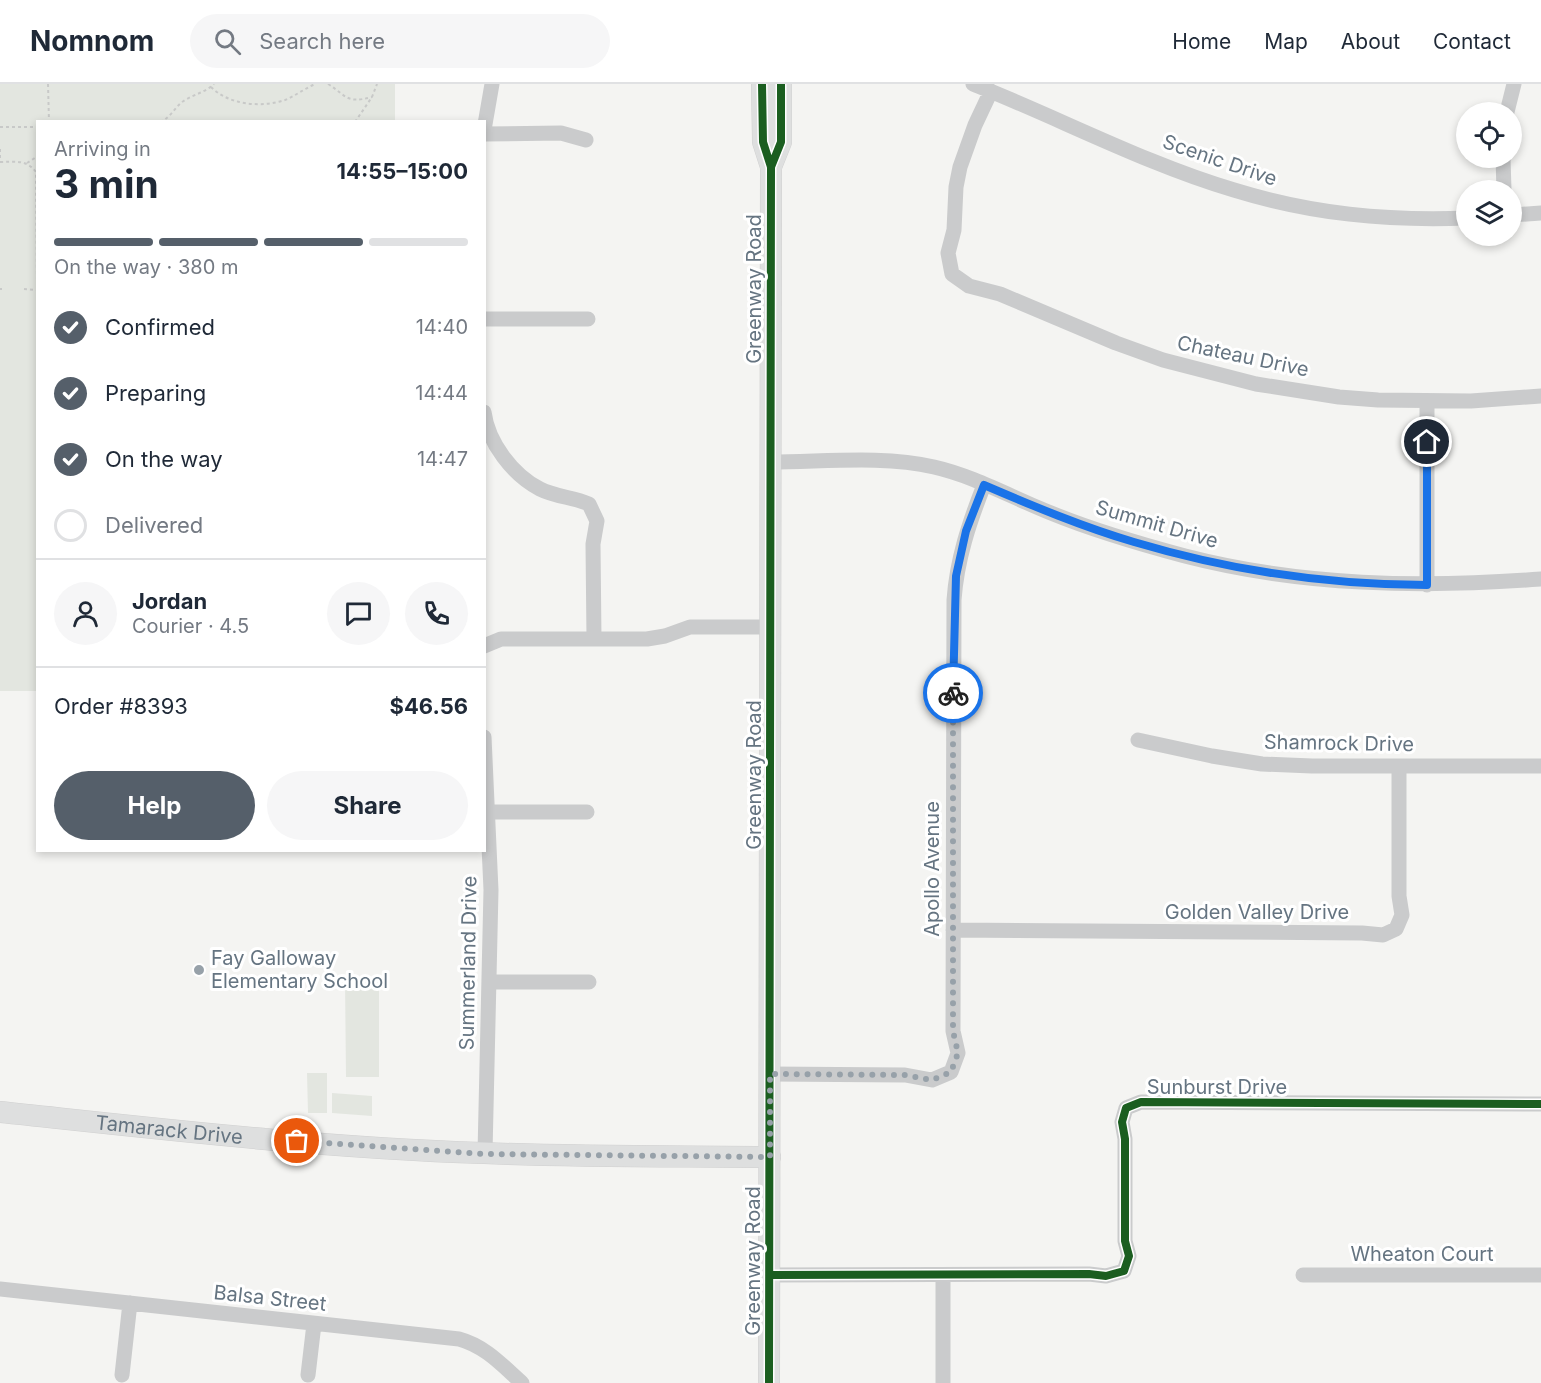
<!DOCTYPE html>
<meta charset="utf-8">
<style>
body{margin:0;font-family:Inter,sans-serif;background:#f6f6f7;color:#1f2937;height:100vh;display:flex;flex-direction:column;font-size:22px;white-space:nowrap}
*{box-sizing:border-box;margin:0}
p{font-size:20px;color:#747a83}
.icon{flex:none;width:33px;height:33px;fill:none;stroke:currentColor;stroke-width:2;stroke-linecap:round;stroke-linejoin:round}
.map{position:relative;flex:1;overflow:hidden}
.panel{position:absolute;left:36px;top:36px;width:450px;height:732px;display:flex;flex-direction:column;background:#fff;border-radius:0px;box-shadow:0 3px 9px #0003}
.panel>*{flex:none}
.tools{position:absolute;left:1456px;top:18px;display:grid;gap:12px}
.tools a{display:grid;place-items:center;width:66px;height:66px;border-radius:50%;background:#fff;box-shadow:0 3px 9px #0003;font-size:30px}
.pin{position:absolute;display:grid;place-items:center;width:51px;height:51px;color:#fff;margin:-26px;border:3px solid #fff;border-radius:50%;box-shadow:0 2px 6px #0007}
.courier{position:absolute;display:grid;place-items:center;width:60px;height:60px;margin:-30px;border:4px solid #1a73e8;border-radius:50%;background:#fff;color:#222;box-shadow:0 2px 8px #0007}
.overview em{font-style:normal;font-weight:700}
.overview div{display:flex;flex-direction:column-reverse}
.overview{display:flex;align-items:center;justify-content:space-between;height:102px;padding:0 18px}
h1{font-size:39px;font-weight:700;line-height:45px}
.bar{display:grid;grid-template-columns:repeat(4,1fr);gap:9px 6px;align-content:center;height:72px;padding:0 18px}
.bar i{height:8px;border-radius:4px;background:#e0e1e3}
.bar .active{background:#555f6a}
.bar p{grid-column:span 4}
.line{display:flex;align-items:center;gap:15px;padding:0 18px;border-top:2px solid #e0e1e3}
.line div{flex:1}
.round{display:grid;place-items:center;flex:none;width:63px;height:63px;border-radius:32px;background:#f6f6f7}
ol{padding:0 18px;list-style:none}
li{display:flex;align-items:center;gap:18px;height:66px}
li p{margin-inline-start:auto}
li .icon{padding:6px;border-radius:50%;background:#555f6a;color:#fff;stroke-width:4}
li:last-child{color:#747a83}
li i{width:33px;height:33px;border:3px solid #e0e1e3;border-radius:50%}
.cta{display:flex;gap:12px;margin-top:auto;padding:12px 18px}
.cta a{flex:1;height:69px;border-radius:36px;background:#555f6a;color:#fff;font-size:24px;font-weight:700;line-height:69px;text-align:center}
.cta a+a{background:#f6f6f7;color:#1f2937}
header{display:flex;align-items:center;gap:36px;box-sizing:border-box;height:84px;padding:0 30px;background:#fff;border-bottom:2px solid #e0e1e3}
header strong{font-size:28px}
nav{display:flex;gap:33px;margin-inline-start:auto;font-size:21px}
.search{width:420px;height:54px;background:#f6f6f7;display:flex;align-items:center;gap:15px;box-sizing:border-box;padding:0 21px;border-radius:33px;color:#747a83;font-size:22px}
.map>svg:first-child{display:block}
.green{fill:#e3e6e0}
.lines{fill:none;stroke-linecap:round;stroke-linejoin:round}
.secondary-casing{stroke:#d0d0d0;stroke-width:22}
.path{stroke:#c8c9c8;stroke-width:2;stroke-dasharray:3 3;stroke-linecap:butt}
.street{stroke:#cacbcc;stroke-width:15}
.secondary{stroke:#dedfdf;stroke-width:21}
.cycleway-casing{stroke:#fff;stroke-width:11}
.cycleway{stroke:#1b5e20;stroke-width:8}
.done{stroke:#97a1a9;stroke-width:6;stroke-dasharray:0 10.8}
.route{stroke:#1a73e8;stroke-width:8}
.poi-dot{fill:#97a1a9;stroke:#fff;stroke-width:2}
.labels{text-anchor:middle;stroke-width:6;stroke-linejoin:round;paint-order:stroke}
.street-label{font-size:20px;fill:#657481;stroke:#fff}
.poi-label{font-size:20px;fill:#657481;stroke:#fff;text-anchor:start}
</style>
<header>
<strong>Nomnom</strong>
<div class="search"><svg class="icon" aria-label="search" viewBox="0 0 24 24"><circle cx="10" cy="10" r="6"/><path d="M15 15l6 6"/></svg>Search here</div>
<nav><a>Home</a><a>Map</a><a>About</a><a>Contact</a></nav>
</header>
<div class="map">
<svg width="1541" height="1299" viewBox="0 0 1541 1299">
<rect width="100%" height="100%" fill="#f4f4f2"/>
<!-- green -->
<path class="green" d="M 0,0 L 395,0 L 395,37 L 38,38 L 37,607 L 0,607 Z
M 345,896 L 379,896 L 379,993 L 346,993 Z
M 307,989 L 327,989 L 327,1029 L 308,1029 Z
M 332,1009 L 372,1012 L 372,1032 L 332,1029 Z"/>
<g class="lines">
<defs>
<g id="secondary">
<path d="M 762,0 L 763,58 L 771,83 L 769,1299"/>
<path d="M 771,83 L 781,58 L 781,0"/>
<path id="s1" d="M 0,1028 C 161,1045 322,1064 484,1069 C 579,1073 675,1072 770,1073"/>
</g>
</defs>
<!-- secondary casing -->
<use href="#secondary" class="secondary-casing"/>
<!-- path -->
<path class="path" d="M 48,0 L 49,38
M 328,0 C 347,12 346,20 372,13
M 211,3 C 229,21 261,24 285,16 C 295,12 304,5 315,0
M 160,38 C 172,33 175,22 185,16 C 195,10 206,8 214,0
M 355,38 L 372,13 L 377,0
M 0,43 L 38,43
M 0,65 L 0,78
M 0,78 C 15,78 26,75 36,88 L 38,305
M 27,79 L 38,72
M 0,205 L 2,205
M 24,205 L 37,206"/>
<!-- street -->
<path class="street" d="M 973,0 C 1059,34 1146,80 1234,106 C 1312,130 1386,137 1467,134
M 991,7 L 975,41 L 960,83 L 956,103 L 954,146 L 948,169 L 952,190 L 969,202 L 1000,210 L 1116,259 L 1163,276 L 1256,300 L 1339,313 L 1378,316 L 1471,317 L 1541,312
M 1507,28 L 1514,0
M 484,46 L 492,0
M 484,50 L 561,49 L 586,56
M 1503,74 L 1504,106
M 1512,131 L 1541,129
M 484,235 L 588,235
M 484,328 C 488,359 513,391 540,405 C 556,413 573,413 589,420 L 597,437 L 593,460 L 594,555
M 771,378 C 823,378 883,371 934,383 C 974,392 1013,414 1051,429 C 1095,447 1140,460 1185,472 C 1301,502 1422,504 1541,495
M 1427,501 L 1427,317
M 484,562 L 501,555 L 647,555 L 665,552 L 690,543 L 771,543
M 484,653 L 491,806 L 485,1069
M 1138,656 L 1212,672 L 1262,680 L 1312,682 L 1541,682
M 488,728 L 587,728
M 953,846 L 1362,849 L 1383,851 L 1396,845 L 1402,831 L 1399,812 L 1399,683
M 489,898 L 589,898
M 770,990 L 905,991 L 932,996 L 951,988 L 958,969 L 953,947 L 954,516 C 957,475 969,439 984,401
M 770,1191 L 1089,1190 L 1106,1192 L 1124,1187 L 1129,1172 L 1125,1157 L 1125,1055 L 1122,1038 L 1126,1024 L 1141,1018 L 1541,1020
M 943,1191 L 943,1299
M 1303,1191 L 1541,1191
M 0,1205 L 459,1255 C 485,1262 502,1281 522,1299
M 122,1291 L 130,1219
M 308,1291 L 314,1240"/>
<!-- secondary -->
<use href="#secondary" class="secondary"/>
<defs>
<path id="cycleway" d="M 762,0 L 763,58 L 771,83 L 769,1299
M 771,83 L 781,58 L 781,0
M 770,1191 L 1089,1190 L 1106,1192 L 1124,1187 L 1129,1172 L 1125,1157 L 1125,1055 L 1122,1038 L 1126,1024 L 1141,1018 L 1541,1020"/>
</defs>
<!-- cycleway casing -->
<use href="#cycleway" class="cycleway-casing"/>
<!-- cycleway -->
<use href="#cycleway" class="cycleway"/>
</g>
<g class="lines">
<!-- done -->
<path class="done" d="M 297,1057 L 485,1070 L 770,1073 L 770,990 L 905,991 L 932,996 L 951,988 L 958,969 L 953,947 L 953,609"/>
<!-- route -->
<path class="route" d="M 953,609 L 956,492 L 966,447 L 984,401 C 1033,422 1083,443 1134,458 C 1228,486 1328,501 1427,501 L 1427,358"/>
</g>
<!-- markers -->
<circle class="poi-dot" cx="199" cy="886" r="6"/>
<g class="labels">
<!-- street labels -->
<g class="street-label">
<text transform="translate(1220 76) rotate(19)" y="7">Scenic Drive</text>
<text transform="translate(754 205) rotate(-90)" y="7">Greenway Road</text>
<text transform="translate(1243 272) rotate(12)" y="7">Chateau Drive</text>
<text transform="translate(1157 440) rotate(16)" y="7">Summit Drive</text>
<text transform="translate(1339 659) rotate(1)" y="7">Shamrock Drive</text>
<text transform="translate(754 691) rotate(-90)" y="7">Greenway Road</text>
<text transform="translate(932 785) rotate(-90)" y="7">Apollo Avenue</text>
<text x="1257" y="835">Golden Valley Drive</text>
<text transform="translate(468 879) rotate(-89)" y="7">Summerland Drive</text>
<text x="1217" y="1010">Sunburst Drive</text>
<text dy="7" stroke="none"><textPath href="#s1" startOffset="170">Tamarack Drive</textPath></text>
<text x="1422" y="1177">Wheaton Court</text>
<text transform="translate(753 1177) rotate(-90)" y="7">Greenway Road</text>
<text transform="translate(270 1214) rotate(6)" y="7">Balsa Street</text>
</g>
<!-- poi labels -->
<g class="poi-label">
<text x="211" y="881">Fay Galloway<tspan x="211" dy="23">Elementary School</tspan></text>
</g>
</g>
</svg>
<div class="tools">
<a><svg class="icon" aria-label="locate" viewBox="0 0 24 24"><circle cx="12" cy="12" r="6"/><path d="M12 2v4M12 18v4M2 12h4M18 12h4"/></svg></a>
<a><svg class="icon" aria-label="layers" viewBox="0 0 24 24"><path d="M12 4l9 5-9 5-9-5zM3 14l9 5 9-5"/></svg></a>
</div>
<div class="pin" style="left:297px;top:1057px;background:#ea580c"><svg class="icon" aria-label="bag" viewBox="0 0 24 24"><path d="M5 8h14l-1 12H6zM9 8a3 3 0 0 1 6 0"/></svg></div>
<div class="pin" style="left:1427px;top:358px;background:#1f2937"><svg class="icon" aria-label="home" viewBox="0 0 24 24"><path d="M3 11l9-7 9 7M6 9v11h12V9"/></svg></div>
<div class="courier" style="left:953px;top:609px"><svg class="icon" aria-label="bike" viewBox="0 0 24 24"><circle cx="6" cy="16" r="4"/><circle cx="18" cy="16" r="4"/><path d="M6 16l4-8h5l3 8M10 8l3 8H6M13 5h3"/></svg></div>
<section class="panel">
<div class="overview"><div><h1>3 min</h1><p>Arriving in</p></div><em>14:55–15:00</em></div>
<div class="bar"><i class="active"></i><i class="active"></i><i class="active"></i><i></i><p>On the way · 380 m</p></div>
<ol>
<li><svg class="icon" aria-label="check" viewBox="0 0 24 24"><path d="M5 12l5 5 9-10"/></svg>Confirmed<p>14:40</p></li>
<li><svg class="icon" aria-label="check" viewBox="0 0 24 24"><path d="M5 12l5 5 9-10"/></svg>Preparing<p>14:44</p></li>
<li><svg class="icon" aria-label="check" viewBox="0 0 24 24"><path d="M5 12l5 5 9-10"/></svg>On the way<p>14:47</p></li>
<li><i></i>Delivered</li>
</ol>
<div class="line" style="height:108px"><a class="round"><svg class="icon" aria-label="person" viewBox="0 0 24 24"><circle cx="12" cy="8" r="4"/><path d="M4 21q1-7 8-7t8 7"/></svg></a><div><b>Jordan</b><p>Courier · 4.5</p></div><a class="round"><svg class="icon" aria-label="chat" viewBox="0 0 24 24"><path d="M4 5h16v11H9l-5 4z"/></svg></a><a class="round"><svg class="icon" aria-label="phone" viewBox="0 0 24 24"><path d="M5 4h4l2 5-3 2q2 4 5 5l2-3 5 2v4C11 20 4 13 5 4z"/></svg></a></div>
<div class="line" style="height:78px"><div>Order #8393</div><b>$46.56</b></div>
<div class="cta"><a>Help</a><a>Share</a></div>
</section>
</div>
